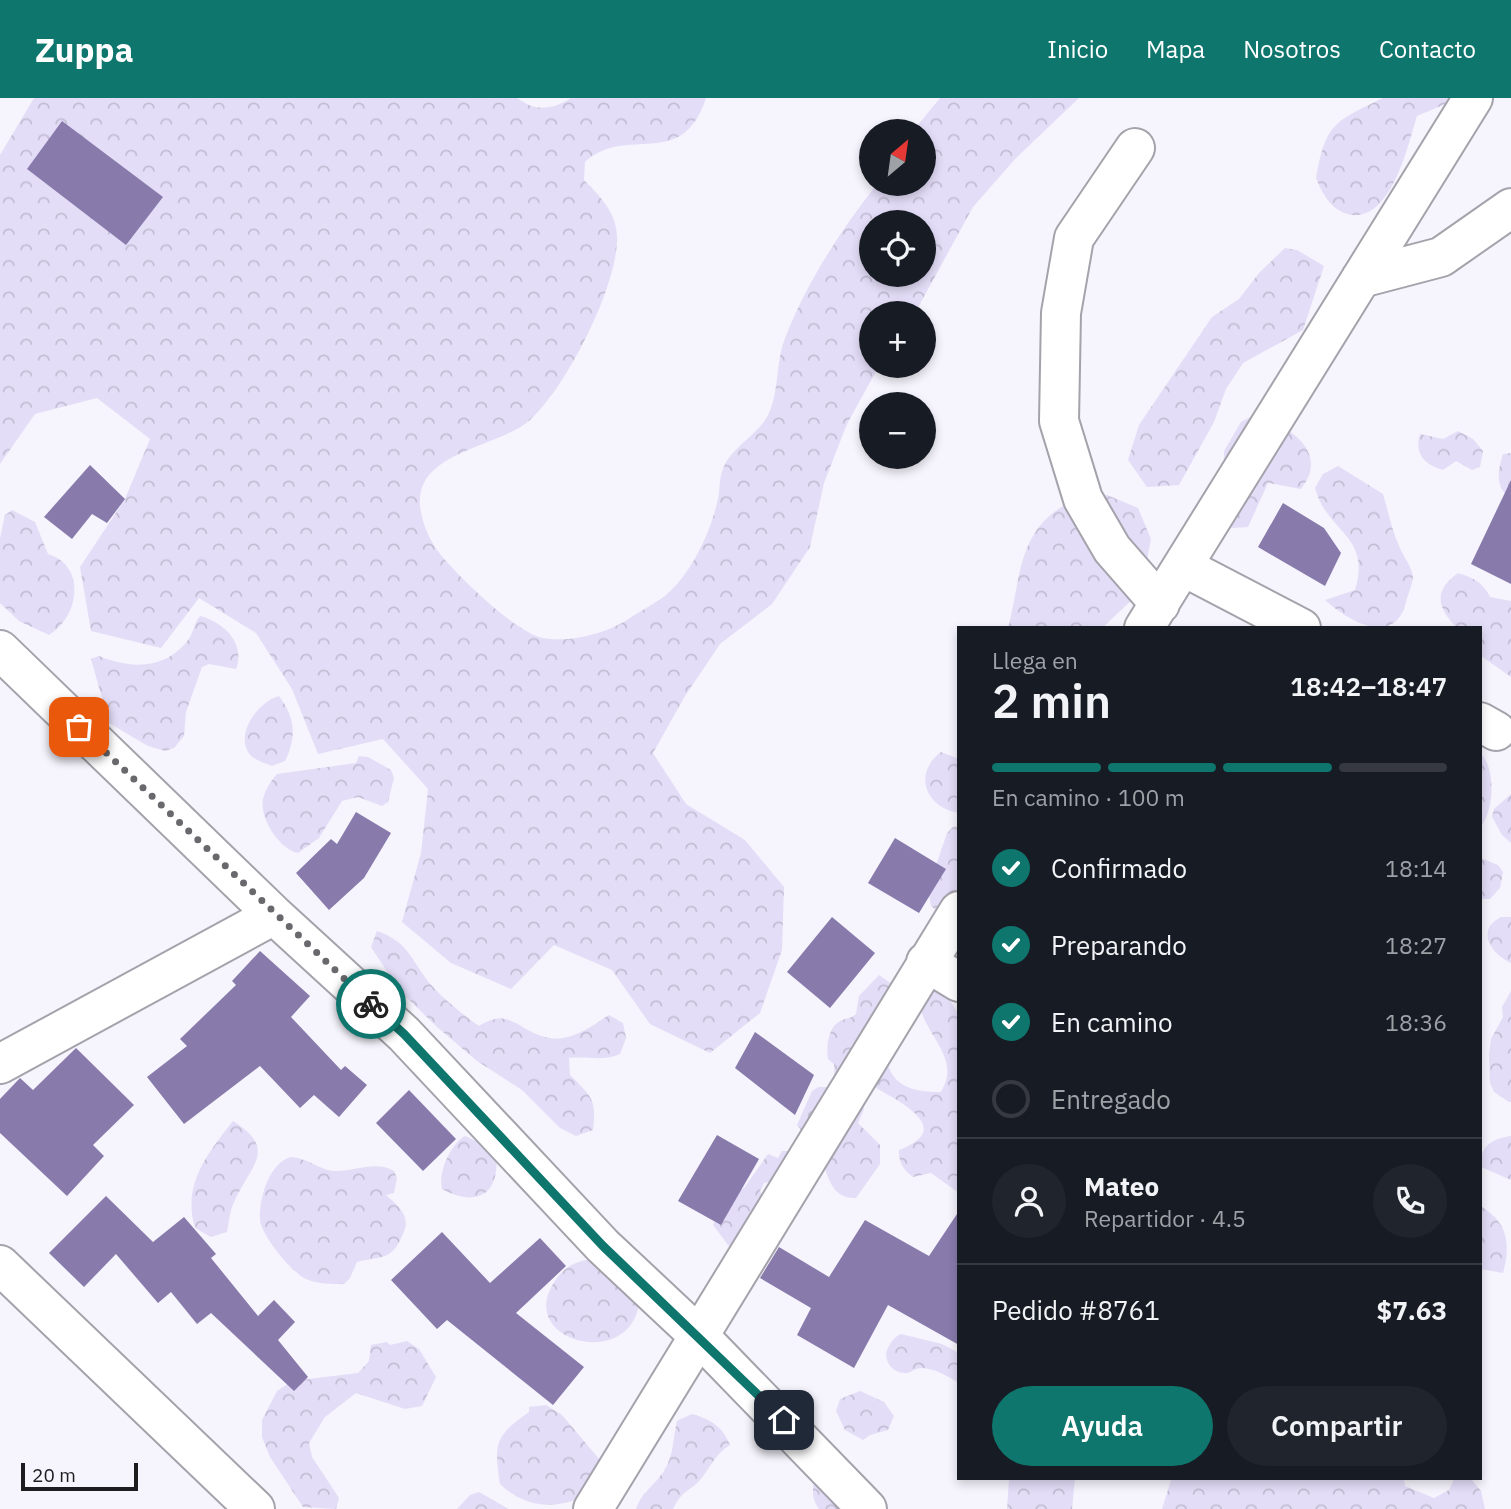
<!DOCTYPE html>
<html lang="es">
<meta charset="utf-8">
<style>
body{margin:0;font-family:"IBM Plex Sans",sans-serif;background:#20242c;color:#f1f3f6;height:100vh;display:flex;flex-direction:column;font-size:26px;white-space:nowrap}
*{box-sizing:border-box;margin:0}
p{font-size:23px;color:#9ea1a6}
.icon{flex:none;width:38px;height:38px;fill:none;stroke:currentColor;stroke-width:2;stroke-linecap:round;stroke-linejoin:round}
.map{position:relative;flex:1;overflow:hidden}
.drawer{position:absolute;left:957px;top:528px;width:525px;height:854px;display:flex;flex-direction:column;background:#171b24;border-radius:0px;box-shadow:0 4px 10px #0003}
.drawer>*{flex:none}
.needle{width:46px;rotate:29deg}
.buttons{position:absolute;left:859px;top:21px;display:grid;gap:14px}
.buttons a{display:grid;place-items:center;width:77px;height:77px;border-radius:50%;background:#171b24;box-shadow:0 4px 10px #0003;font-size:35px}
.scale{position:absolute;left:21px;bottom:18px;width:117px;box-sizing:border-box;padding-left:7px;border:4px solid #1d1c1f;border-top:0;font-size:19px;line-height:24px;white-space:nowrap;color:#1d1c1f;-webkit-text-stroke:5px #f6f4fc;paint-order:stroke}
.pin{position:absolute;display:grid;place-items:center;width:60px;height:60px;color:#fff;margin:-30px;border-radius:14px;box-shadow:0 4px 10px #0006}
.courier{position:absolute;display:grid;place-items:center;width:70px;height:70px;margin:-35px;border:5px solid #0f766e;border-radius:50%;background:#fff;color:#222;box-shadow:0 2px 9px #0007}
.head em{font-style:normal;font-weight:600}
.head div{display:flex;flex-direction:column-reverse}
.head{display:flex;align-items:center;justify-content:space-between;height:119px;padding:0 35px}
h1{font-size:46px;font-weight:600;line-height:52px}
.bar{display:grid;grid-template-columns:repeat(4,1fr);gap:10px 7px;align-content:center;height:84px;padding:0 35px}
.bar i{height:9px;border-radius:5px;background:#363941}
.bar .selected{background:#0f766e}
.bar p{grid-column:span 4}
.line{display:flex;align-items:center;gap:18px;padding:0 35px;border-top:2px solid #363941}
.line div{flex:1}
.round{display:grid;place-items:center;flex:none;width:74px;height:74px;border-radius:37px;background:#20242c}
ol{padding:0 35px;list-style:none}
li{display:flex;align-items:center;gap:21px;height:77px}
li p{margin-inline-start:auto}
li .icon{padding:7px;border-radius:50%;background:#0f766e;color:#fff;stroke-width:4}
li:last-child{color:#9ea1a6}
li i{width:38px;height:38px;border:4px solid #363941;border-radius:50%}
.action{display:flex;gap:14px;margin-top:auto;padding:14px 35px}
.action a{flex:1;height:80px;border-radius:42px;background:#0f766e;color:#fff;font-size:28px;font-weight:600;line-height:80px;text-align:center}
.action a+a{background:#20242c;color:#f1f3f6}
header{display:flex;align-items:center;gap:42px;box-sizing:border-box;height:98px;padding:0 35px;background:#0f766e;color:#fff}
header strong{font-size:33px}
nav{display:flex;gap:38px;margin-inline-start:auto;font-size:24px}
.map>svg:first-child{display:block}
.forest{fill:url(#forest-crowns);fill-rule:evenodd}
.building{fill:#887bac}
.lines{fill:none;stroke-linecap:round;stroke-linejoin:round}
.minor-casing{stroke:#a4a2aa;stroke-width:42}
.minor{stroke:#fff;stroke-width:38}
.done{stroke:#69686c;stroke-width:7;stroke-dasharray:0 12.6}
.route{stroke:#0f766e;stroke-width:9}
</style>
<header>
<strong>Zuppa</strong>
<nav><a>Inicio</a><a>Mapa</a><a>Nosotros</a><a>Contacto</a></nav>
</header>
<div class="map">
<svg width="1511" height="1411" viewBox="0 0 1511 1411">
<defs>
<pattern id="forest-crowns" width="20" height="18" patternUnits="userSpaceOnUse" patternTransform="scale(1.75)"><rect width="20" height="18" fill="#e4ddf8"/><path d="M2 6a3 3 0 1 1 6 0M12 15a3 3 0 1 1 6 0" fill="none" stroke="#c3bdd4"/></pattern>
</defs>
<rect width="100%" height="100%" fill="#f6f4fc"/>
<!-- forest -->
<path class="forest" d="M 34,0 L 517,0 C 536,14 552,12 571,0 L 706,0 C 681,75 628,25 585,64 L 584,82 C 600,98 616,114 617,138 C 619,186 566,290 530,322 C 502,347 430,353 421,393 C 416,413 428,441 440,456 C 458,478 516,535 543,540 C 571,545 608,535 630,520 C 642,512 656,505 666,497 C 692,475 711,433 718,401 C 720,392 719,380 723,371 C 731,349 760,336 769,315 C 779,293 776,265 784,243 C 805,187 840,133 877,86 L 924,86 L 924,33 L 913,33 L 940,0 L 1079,0 L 1015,61 L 973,109 L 915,215 L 872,215 L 872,268 L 879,268 L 847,326 L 824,385 L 810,449 L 772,506 L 720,546 L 685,598 L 653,655 L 686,706 L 745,742 L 784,789 L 782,852 L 760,915 L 710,955 L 650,926 L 612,872 L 554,847 L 511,891 L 451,865 L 402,824 L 421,755 L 428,691 L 383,641 L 318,656 L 292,591 L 256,535 L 199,500 L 161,550 L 91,533 L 80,469 L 125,401 L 150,341 L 97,300 L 35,316 L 0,366 L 0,57 ZM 872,124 L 924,124 L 924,177 L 872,177 Z
M 1383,0 L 1451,0 L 1448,5 L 1417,18 C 1408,47 1392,121 1352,117 C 1332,114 1323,97 1316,80 C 1326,25 1334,24 1383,0 Z
M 1285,150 L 1297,152 L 1324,168 L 1303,232 L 1243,265 L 1226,291 L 1214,324 L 1179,387 L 1147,389 L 1128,362 L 1139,327 L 1212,219 L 1239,201 L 1259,175 Z
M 1254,317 C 1287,327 1331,353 1301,391 L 1268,385 L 1248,429 L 1232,430 L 1219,420 L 1225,387 L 1224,353 L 1241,324 Z
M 1458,333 L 1473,341 L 1483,353 L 1480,369 L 1472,372 L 1456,363 L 1443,372 C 1424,367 1414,355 1420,336 L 1443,341 Z
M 1511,355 L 1511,400 C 1494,390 1498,372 1503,356 Z
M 1338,368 L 1383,396 C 1388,413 1392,432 1399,448 C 1403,458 1411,467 1413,478 C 1413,485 1408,496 1406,504 C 1395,550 1348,523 1325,502 L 1355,492 C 1372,437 1327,435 1315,390 L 1323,376 Z
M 1095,396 L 1107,397 L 1138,410 L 1151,441 L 1145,472 L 1133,501 L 1102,530 L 1008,530 C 1020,486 1017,437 1060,410 C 1070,403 1084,400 1095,396 Z
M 12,412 L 35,424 L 48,456 C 87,468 79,519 49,537 L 19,523 L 0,505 L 0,440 L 5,417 Z
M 1458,475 C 1473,480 1483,484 1490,499 L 1511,503 L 1511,579 L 1481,558 L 1480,530 L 1457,530 C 1437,510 1433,493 1458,475 Z
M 200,518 C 224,524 246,546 236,571 L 209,566 L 202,569 L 186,614 L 184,638 L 174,650 L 165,653 L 148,648 L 109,625 L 91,561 L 99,558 C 131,571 165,572 188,542 C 194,534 194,525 200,518 Z
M 279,598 C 295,619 297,639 285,663 L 272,668 C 264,665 253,662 248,654 C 236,633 260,603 279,598 Z
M 941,654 L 959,661 L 959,715 C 926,710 912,676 941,654 Z
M 1481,656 C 1496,671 1494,713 1481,728 Z
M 359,658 L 368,659 L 391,672 L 394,680 L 388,704 L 382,708 L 358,699 L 342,703 L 319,740 L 298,755 C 280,752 259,720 263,701 C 265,692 271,683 277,676 L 356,665 Z
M 1511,696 L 1511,745 L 1502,737 L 1492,719 L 1494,711 Z
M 959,728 L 959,832 L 931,808 L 928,791 L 947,735 L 953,729 Z
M 1481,760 L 1498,767 L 1503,774 L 1500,790 L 1490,801 L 1481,801 Z
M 1501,819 L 1511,819 L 1511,865 C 1491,856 1475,832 1501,819 Z
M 377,833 C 411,845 411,864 433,889 C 447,904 462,916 479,928 C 511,908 518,934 549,940 C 571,944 592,928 609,917 L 623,925 L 626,940 L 620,956 C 600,964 589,958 569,960 L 570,977 C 591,998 597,1001 593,1032 L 576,1038 L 560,1030 L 522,992 L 477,963 L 437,929 L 399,892 L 371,849 Z
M 879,877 L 892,886 C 888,938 865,996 941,994 C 966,952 908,932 919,880 L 944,894 L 959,916 L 959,1095 L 931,1075 L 913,1079 C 904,1073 898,1063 899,1052 C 958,1030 896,1002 871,987 L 860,995 L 864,1011 L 858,1025 L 880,1047 L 880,1066 L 856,1100 C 830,1101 829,1077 820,1059 C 814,1048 805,1037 797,1027 L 812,993 L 818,989 L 835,989 L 834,966 L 828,961 C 826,949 828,929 840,923 C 847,920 850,921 856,916 L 859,898 Z
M 1511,893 L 1511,1004 L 1509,1004 L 1494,994 L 1490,985 L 1489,957 L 1491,941 L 1503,919 L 1502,909 Z
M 233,1023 C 278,1051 251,1067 235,1102 C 230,1111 229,1124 227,1134 L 211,1139 L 195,1130 C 182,1087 207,1056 233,1023 Z
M 465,1038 L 491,1050 L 496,1058 C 500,1098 475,1109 442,1091 C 438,1074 450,1047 465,1038 Z
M 1511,1038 L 1511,1082 L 1481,1069 C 1480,1048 1491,1041 1511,1038 Z
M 782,1053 L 790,1053 L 781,1081 L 764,1085 L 760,1093 L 771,1114 L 744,1155 L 728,1147 L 713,1127 L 729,1097 L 744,1090 L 768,1056 L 778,1060 Z
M 291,1059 C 307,1060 320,1072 334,1073 C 354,1074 376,1062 394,1073 L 397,1080 L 394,1095 L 386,1097 C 400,1110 412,1118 402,1138 C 399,1145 395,1152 389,1156 C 380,1161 367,1161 357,1164 L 350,1180 L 344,1186 C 331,1186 318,1186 306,1181 C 293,1176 261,1137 260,1122 C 259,1100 269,1065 291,1059 Z
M 1480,1108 C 1508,1124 1511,1146 1503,1175 L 1481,1171 Z
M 592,1161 L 639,1206 C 629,1272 518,1244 553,1186 C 562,1170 575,1163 592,1161 Z
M 901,1236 L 942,1246 L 959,1255 L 959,1285 C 947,1278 936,1271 922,1270 C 915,1270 911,1275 906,1275 C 893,1276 883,1263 887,1252 C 890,1245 894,1239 901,1236 Z
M 407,1243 L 419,1251 L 436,1279 L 422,1308 L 405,1311 L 356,1295 L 325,1319 L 309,1345 L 312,1359 L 339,1400 L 336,1411 L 303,1409 L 270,1359 L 262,1339 L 262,1322 L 277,1293 L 292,1283 L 358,1275 L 369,1263 L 371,1247 L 387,1244 L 390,1247 Z
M 860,1293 L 884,1304 L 894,1318 L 888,1332 L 870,1337 L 863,1342 L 845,1332 L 836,1313 L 840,1301 Z
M 546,1307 L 562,1317 L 600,1362 C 599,1383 594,1391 576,1402 C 547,1411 523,1408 500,1386 C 494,1345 494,1339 529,1314 L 529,1309 Z
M 692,1316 C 712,1322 722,1328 730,1347 C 714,1357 711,1369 700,1382 C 688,1395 683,1391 673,1411 L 636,1411 C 642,1393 656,1387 665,1371 C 674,1357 673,1339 677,1323 Z
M 819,1372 L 870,1411 L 819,1411 C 809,1397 813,1386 819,1372 Z
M 1009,1381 L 1075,1381 L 1072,1411 L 1007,1411 Z
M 1166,1381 L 1404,1381 L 1405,1388 L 1434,1400 L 1449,1392 L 1454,1381 L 1471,1381 L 1481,1393 L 1485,1411 L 1162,1411 L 1171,1382 Z
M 479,1394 L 507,1410 L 508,1411 L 457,1411 L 470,1397 Z"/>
<!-- building -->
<path class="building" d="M 62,23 L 163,99 L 126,147 L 27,71 Z
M 90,367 L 125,401 L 107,425 L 92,416 L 72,441 L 44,419 Z
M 1511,382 L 1511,486 L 1471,466 Z
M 1283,405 L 1324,430 L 1341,455 L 1325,488 L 1258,449 Z
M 356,714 L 391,735 L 364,780 L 329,812 L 296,775 L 331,741 L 337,746 Z
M 895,740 L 946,771 L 919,815 L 868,785 Z
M 832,819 L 875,855 L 830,910 L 787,874 Z
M 260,853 L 310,898 L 291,919 L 341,972 L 345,968 L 367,987 L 339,1019 L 314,997 L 300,1010 L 260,968 L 184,1026 L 147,979 L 187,948 L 180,941 L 236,887 L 232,883 Z
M 755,934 L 814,977 L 795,1017 L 735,970 Z
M 76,950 L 134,1007 L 93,1047 L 104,1058 L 67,1098 L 0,1035 L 0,1001 L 20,980 L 33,992 Z
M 409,992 L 456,1041 L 423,1073 L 376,1025 Z
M 717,1037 L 759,1061 L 721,1127 L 678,1103 Z
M 106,1098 L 153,1144 L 184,1119 L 216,1156 L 211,1160 L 258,1218 L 274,1202 L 295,1224 L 278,1242 L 308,1279 L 294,1293 L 211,1215 L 197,1226 L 171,1194 L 158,1205 L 116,1156 L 84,1189 L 49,1155 Z
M 959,1113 L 959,1247 L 888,1207 L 854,1270 L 797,1237 L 811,1210 L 760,1180 L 779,1149 L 829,1179 L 865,1122 L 929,1158 Z
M 442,1134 L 490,1185 L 540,1140 L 566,1168 L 516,1215 L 584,1269 L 553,1307 L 447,1222 L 437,1231 L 391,1182 Z"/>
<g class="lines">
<defs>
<path id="minor" d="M 1135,50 L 1074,140 L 1061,215 L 1059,323 L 1083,401 L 1112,451 L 1160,506
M 1361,180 L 1441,159 L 1511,110
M 1184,469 L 1301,530
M 1144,530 L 1473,0
M 0,552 L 274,817 L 404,936 L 603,1148 L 700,1239 L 867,1411
M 1480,624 L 1496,633
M 926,864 L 959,884
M 0,966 L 274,817
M 0,1167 L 255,1411
M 593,1411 L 959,813"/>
</defs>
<!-- minor casing -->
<use href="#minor" class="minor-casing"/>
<!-- minor -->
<use href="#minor" class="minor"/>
</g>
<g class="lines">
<!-- done -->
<path class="done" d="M 79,629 L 371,906"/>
<!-- route -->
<path class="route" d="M 371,906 L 404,936 L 603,1148 L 784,1322"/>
</g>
</svg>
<div class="buttons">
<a><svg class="needle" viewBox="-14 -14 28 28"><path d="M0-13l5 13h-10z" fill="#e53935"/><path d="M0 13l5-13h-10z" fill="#9ea1a6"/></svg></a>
<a><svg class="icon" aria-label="locate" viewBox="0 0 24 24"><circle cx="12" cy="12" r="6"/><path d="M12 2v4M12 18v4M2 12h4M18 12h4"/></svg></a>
<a>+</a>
<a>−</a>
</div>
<div class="scale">20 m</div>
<div class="pin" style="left:79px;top:629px;background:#ea580c"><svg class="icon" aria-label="bag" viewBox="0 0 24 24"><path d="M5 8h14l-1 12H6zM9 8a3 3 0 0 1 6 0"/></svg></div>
<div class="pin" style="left:784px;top:1322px;background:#1f2937"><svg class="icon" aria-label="home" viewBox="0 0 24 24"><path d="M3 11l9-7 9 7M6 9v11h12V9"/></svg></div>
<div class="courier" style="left:371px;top:906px"><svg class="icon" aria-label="bike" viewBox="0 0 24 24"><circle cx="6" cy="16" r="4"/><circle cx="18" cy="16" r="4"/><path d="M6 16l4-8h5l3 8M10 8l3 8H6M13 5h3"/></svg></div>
<section class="drawer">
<div class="head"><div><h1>2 min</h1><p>Llega en</p></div><em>18:42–18:47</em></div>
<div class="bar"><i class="selected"></i><i class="selected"></i><i class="selected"></i><i></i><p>En camino · 100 m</p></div>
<ol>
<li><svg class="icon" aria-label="check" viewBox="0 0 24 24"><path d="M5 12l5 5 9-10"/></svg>Confirmado<p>18:14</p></li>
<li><svg class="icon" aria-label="check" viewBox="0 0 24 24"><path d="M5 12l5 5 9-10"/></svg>Preparando<p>18:27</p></li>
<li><svg class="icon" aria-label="check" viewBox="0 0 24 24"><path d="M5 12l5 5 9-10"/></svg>En camino<p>18:36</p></li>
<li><i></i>Entregado</li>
</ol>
<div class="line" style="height:126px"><a class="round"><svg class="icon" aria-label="person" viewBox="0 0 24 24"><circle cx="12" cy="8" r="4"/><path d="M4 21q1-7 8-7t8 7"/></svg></a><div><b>Mateo</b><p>Repartidor · 4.5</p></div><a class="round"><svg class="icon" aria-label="phone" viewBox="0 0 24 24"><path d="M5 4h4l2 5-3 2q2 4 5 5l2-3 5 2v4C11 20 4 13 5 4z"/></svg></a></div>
<div class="line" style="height:91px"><div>Pedido #8761</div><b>$7.63</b></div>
<div class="action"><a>Ayuda</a><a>Compartir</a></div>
</section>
</div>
